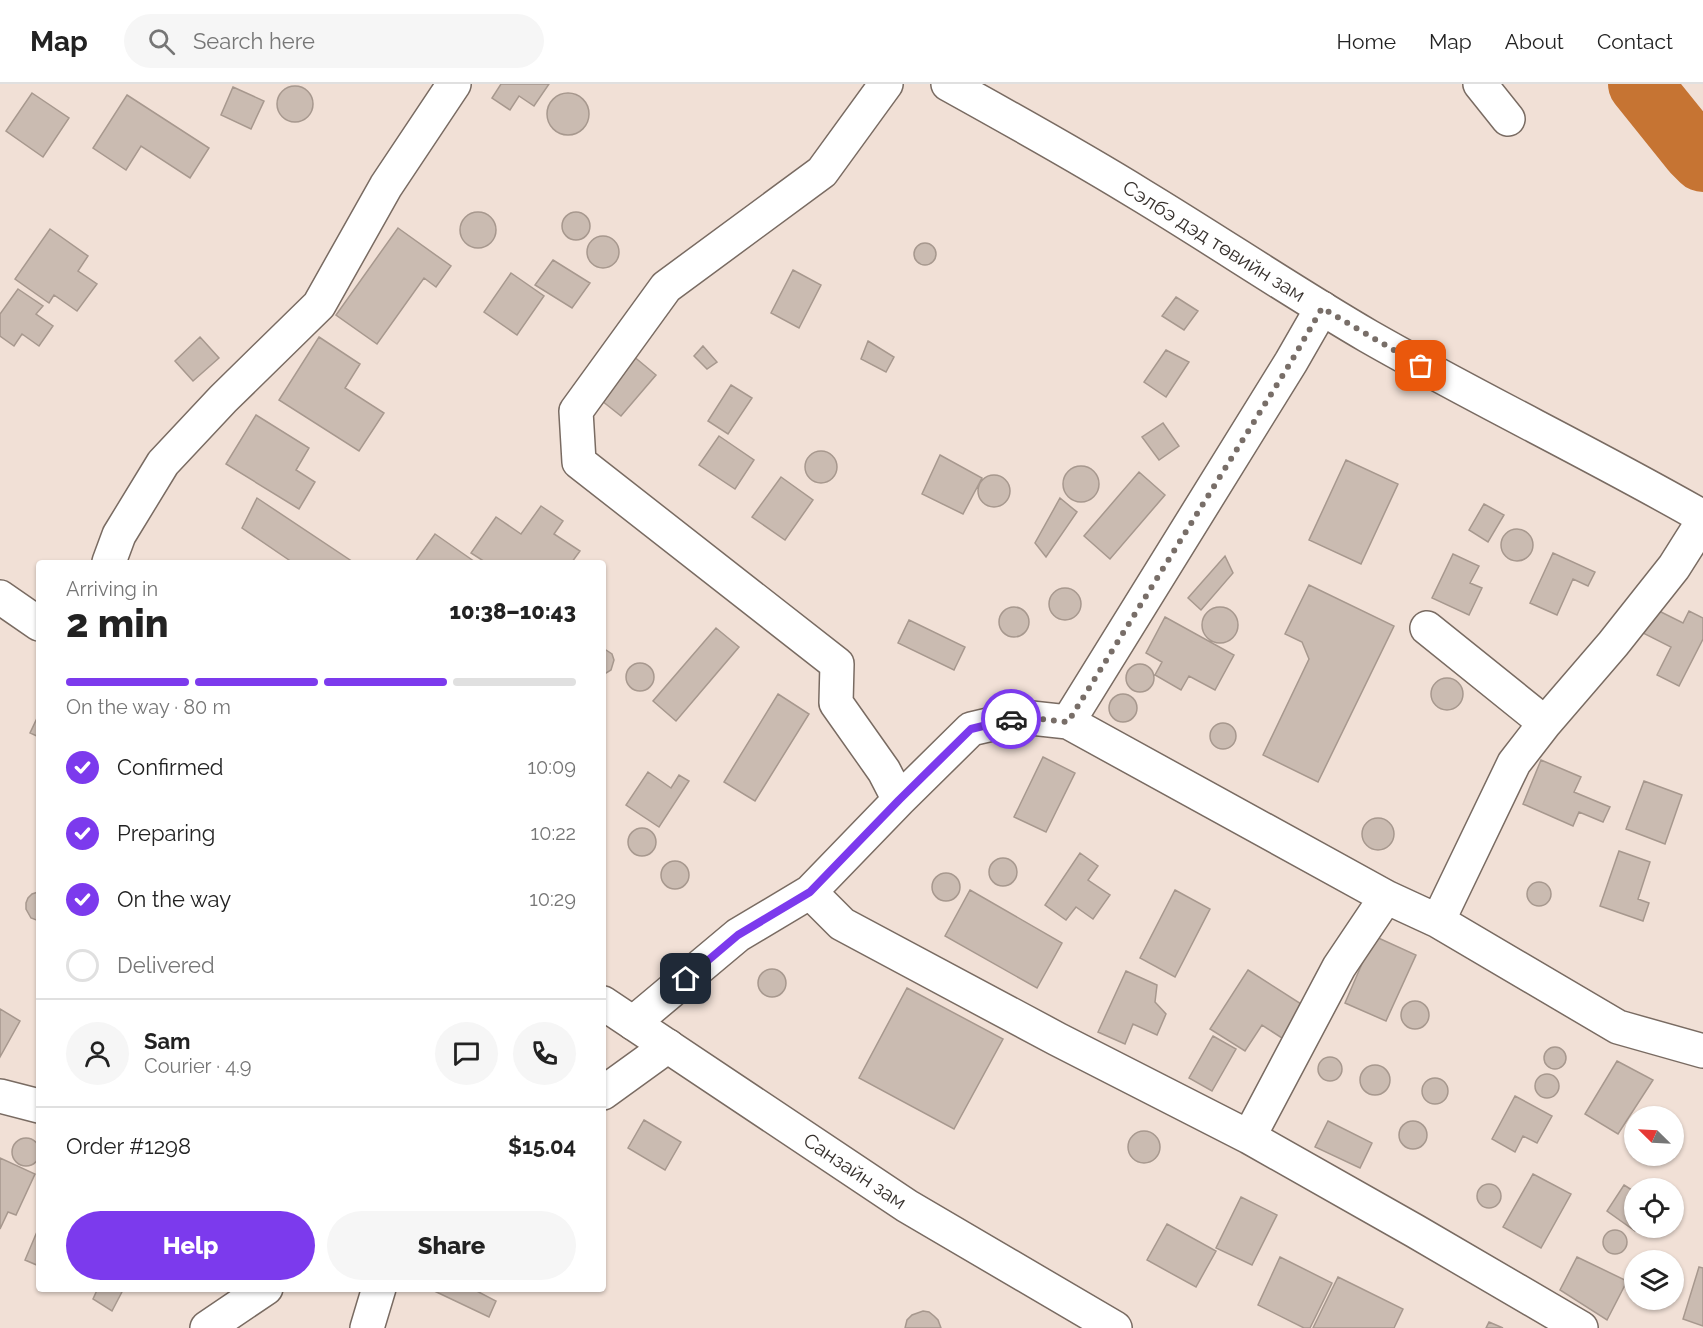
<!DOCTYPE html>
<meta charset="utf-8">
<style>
body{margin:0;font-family:Raleway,sans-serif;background:#f6f6f6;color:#222;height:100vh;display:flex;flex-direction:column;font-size:22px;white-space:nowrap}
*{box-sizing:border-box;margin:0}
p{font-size:20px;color:#767676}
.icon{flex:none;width:33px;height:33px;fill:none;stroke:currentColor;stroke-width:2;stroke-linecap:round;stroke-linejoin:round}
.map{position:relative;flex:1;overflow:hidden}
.sheet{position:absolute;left:36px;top:476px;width:570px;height:732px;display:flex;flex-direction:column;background:#fff;border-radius:6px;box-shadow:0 2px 4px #0004}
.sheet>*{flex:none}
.needle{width:39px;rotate:294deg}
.tools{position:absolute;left:1624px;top:1022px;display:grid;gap:12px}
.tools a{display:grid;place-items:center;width:60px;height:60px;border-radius:50%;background:#fff;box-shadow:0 2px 4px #0004;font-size:30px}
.pin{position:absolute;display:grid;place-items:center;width:51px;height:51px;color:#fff;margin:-26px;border-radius:12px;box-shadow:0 3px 9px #0006}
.courier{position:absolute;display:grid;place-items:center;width:60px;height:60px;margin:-30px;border:4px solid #7c3aed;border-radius:50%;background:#fff;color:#222;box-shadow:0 2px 8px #0007}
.head em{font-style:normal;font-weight:800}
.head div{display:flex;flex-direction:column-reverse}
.head{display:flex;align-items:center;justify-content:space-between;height:102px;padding:0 30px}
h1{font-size:39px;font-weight:800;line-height:45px}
.bar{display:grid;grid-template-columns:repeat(4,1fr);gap:9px 6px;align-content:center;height:72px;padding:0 30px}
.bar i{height:8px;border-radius:4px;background:#e0e0e0}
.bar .current{background:#7c3aed}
.bar p{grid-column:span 4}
.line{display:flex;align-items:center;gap:15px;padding:0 30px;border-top:2px solid #e0e0e0}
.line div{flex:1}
.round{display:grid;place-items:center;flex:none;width:63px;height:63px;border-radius:32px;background:#f6f6f6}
ol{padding:0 30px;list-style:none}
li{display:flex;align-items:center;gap:18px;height:66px}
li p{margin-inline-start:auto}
li .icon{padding:6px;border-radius:50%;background:#7c3aed;color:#fff;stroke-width:4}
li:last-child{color:#767676}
li i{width:33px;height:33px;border:3px solid #e0e0e0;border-radius:50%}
.action{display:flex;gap:12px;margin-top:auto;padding:12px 30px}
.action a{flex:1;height:69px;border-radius:36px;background:#7c3aed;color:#fff;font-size:24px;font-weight:800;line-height:69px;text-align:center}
.action a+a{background:#f6f6f6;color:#222}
header{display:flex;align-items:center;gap:36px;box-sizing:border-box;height:84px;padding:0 30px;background:#fff;border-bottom:2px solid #e0e0e0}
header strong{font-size:28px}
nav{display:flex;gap:33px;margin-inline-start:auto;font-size:21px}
.search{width:420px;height:54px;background:#f6f6f6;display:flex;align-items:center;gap:15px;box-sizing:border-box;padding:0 21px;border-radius:33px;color:#767676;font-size:22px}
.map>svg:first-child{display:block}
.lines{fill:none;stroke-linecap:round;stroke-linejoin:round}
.river{stroke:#c67433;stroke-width:64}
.building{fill:#cabbb1;stroke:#a7988e;stroke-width:1.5}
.minor-casing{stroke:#796b62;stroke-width:36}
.tertiary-casing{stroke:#796b62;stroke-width:36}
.secondary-casing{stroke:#796b62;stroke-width:36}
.minor{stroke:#fff;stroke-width:33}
.tertiary{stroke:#fff;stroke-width:33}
.secondary{stroke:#fff;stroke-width:33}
.done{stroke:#786e68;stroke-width:6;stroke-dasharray:0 10.8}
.route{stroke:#7c3aed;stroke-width:8}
.labels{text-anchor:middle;stroke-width:6;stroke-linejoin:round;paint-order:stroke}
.street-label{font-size:20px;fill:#37312d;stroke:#fff}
</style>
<header>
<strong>Map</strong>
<div class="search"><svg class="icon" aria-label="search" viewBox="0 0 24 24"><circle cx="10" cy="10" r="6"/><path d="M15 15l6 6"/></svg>Search here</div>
<nav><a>Home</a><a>Map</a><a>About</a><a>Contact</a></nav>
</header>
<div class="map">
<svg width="1703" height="1244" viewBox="0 0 1703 1244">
<rect width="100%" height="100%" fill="#f1e0d6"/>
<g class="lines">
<!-- river -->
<path class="river" d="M 1640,0 L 1693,66 L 1703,76"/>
</g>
<!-- building -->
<path class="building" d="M 501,0 L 549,0 L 534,22 L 519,12 L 510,26 L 492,14 Z
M277 20a18 18 0 1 1 36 0a18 18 0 1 1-36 0Z
M 233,3 L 264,17 L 251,45 L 221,31 Z
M 32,9 L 69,34 L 43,73 L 6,47 Z
M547 30a21 21 0 1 1 42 0a21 21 0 1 1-42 0Z
M 127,11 L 209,64 L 190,94 L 141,62 L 126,86 L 93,64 Z
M562 142a14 14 0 1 1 28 0a14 14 0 1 1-28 0Z
M460 146a18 18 0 1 1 36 0a18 18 0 1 1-36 0Z
M 398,144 L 451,182 L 436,203 L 424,194 L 377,260 L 336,231 Z
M 50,145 L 88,172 L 78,187 L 97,200 L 77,227 L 54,211 L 49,219 L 15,195 Z
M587 168a16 16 0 1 1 32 0a16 16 0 1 1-32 0Z
M914 170a11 11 0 1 1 22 0a11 11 0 1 1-22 0Z
M 553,176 L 590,199 L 572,224 L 535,201 Z
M 793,186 L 821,201 L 799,244 L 771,229 Z
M 511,189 L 544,212 L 517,251 L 484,228 Z
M 18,205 L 43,222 L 36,230 L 53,242 L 39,262 L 22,250 L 14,262 L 0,252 L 0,230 Z
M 1176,213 L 1198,227 L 1184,246 L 1162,232 Z
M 200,253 L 219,274 L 193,297 L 175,277 Z
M 319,253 L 360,280 L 345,304 L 384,329 L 359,367 L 279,316 Z
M 868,257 L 894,273 L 886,288 L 861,275 Z
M 703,262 L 717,278 L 707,285 L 694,272 Z
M 1166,266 L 1189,278 L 1166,313 L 1144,298 Z
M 632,271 L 656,291 L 621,332 L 597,313 Z
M 731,301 L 752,314 L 728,350 L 708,337 Z
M 256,331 L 309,364 L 296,386 L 315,398 L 299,425 L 226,380 Z
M 1163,339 L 1179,362 L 1159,376 L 1142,353 Z
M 719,352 L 754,376 L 735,405 L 699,381 Z
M805 383a16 16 0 1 1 32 0a16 16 0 1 1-32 0Z
M 940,371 L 982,394 L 963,430 L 922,410 Z
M 1346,376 L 1398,400 L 1361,480 L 1309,456 Z
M1063 400a18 18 0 1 1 36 0a18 18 0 1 1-36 0Z
M 1139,388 L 1165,411 L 1110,475 L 1084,452 Z
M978 407a16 16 0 1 1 32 0a16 16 0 1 1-32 0Z
M 781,393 L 813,416 L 785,456 L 752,433 Z
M 257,414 L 353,478 L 292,478 L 242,444 Z
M 1060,414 L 1077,428 L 1046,473 L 1035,459 Z
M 1484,420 L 1504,431 L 1488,458 L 1469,446 Z
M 541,422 L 563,437 L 554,450 L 580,467 L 572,478 L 485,478 L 471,469 L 496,433 L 521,450 Z
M1501 461a16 16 0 1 1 32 0a16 16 0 1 1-32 0Z
M 435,450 L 475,478 L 415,478 Z
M 1553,469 L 1595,488 L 1588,502 L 1573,495 L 1557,531 L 1530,519 Z
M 1453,470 L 1479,482 L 1470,499 L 1482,504 L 1469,531 L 1432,514 Z
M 1225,472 L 1233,489 L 1201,526 L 1188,514 Z
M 1309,501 L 1394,542 L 1318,698 L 1263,671 L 1309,575 L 1302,558 L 1285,550 Z
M1049 520a16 16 0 1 1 32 0a16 16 0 1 1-32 0Z
M1202 541a18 18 0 1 1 36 0a18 18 0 1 1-36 0Z
M999 538a15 15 0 1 1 30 0a15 15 0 1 1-30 0Z
M 1655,525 L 1683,539 L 1689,527 L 1703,534 L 1703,555 L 1679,602 L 1657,591 L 1671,563 L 1643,549 Z
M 1165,533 L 1234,571 L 1215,606 L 1189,592 L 1181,606 L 1155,591 L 1162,578 L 1146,569 Z
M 909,536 L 965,563 L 954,586 L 898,559 Z
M 716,544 L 739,563 L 676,637 L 653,617 Z
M 603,564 L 612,570 L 614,576 L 611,586 L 603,591 Z
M626 593a14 14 0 1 1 28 0a14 14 0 1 1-28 0Z
M1126 594a14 14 0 1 1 28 0a14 14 0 1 1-28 0Z
M1431 610a16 16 0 1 1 32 0a16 16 0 1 1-32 0Z
M1109 624a14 14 0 1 1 28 0a14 14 0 1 1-28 0Z
M 778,610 L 809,630 L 755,717 L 724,698 Z
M 39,630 L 39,653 L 30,649 Z
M1210 652a13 13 0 1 1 26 0a13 13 0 1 1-26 0Z
M 1043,673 L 1075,689 L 1046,748 L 1014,733 Z
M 1541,676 L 1581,693 L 1574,708 L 1610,723 L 1603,738 L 1579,728 L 1573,742 L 1523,720 Z
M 648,688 L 671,704 L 679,691 L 689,697 L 659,743 L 626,721 Z
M 1644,697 L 1682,711 L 1665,760 L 1626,745 Z
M1362 750a16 16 0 1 1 32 0a16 16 0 1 1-32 0Z
M628 758a14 14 0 1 1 28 0a14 14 0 1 1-28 0Z
M 1619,767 L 1650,778 L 1638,815 L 1649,819 L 1643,837 L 1600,822 Z
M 1080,769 L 1098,782 L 1088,796 L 1110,811 L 1093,835 L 1076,823 L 1066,836 L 1045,821 Z
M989 788a14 14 0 1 1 28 0a14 14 0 1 1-28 0Z
M661 791a14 14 0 1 1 28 0a14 14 0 1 1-28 0Z
M932 803a14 14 0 1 1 28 0a14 14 0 1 1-28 0Z
M1527 810a12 12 0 1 1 24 0a12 12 0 1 1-24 0Z
M 970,806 L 1062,859 L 1037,904 L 945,852 Z
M 1175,806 L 1210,825 L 1175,893 L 1140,874 Z
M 38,808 L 39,808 L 39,837 L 31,834 L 26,825 L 26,819 L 28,814 L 32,810 Z
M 1374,852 L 1416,871 L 1386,937 L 1345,919 Z
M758 899a14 14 0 1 1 28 0a14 14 0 1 1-28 0Z
M 1248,886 L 1309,925 L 1288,958 L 1262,941 L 1245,967 L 1210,945 Z
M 1126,887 L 1157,901 L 1155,918 L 1166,930 L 1157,951 L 1133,940 L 1125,960 L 1098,948 Z
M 907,904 L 1003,955 L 954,1045 L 859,994 Z
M1401 931a14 14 0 1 1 28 0a14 14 0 1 1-28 0Z
M 0,925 L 20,937 L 0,973 Z
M 1213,952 L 1236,965 L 1212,1007 L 1189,994 Z
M1544 974a11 11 0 1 1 22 0a11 11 0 1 1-22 0Z
M1318 985a12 12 0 1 1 24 0a12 12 0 1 1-24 0Z
M 1617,977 L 1653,996 L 1618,1050 L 1585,1030 Z
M1360 996a15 15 0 1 1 30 0a15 15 0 1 1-30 0Z
M1535 1002a12 12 0 1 1 24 0a12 12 0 1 1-24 0Z
M1422 1007a13 13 0 1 1 26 0a13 13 0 1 1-26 0Z
M 1515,1012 L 1552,1032 L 1537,1059 L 1523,1052 L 1515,1068 L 1492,1055 Z
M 644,1036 L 681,1058 L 665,1086 L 628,1064 Z
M 1328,1037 L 1372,1059 L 1360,1084 L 1315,1063 Z
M1399 1051a14 14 0 1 1 28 0a14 14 0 1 1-28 0Z
M1128 1063a16 16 0 1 1 32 0a16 16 0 1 1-32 0Z
M12 1068a14 14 0 1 1 28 0a14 14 0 1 1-28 0Z
M 1643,1071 L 1663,1071 L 1659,1075 L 1652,1077 Z
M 0,1074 L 35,1090 L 16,1131 L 8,1128 L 0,1145 Z
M 1533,1090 L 1571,1110 L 1541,1164 L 1503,1143 Z
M1477 1112a12 12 0 1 1 24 0a12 12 0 1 1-24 0Z
M 1624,1101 L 1635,1108 L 1635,1143 L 1638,1143 L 1635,1147 L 1607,1127 Z
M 1241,1113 L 1277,1131 L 1252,1181 L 1216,1164 Z
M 1167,1140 L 1216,1167 L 1196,1203 L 1147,1176 Z
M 39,1143 L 39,1182 L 25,1176 Z
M1603 1158a12 12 0 1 1 24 0a12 12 0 1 1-24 0Z
M 1280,1173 L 1332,1199 L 1310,1244 L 1304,1244 L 1258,1221 Z
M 1577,1173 L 1627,1197 L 1607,1236 L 1560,1206 Z
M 1699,1183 L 1703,1184 L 1703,1242 L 1683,1235 Z
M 1338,1193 L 1403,1225 L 1394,1244 L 1313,1244 Z
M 98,1204 L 124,1204 L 112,1227 L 93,1215 Z
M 428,1204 L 471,1204 L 496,1217 L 489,1233 Z
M 923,1227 L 929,1228 L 934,1232 L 938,1236 L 941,1244 L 905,1244 L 907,1236 L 912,1231 Z
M 1489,1238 L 1503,1244 L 1486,1244 Z"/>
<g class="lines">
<defs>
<path id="minor" d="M 886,0 L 822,88 L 666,203 L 576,327 L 579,378 L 837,580 L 836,619 L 884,687 L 899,716
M 1480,0 L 1508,35
M 109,478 L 119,451 L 163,379 L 223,315 L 319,221 L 386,102 L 454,0
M 1427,544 L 1545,639 L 1514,679 L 1438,837
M 1068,638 L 1291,278 L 1322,224
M 1545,639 L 1613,560 L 1674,483 L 1703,437
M 810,808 L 899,716 L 971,645 L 1022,633 L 1068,638 L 1386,813 L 1438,837 L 1618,943 L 1703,967
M 633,939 L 738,851 L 810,808 L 842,840 L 1057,955 L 1249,1053 L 1415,1147 L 1581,1244
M 603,1009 L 668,962
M 0,1012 L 39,1022
M 1249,1053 L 1339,883 L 1386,813
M 207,1244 L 266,1204
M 367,1244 L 379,1204"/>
<path id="tertiary" d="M 948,0 C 1013,36 1078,72 1141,111 C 1217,157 1291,207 1368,252 C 1478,315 1593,370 1703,433"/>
<path id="secondary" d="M 0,513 L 39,540
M 603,919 L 907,1122 L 1115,1244"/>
</defs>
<!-- minor casing -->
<use href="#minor" class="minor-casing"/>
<!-- tertiary casing -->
<use href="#tertiary" class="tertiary-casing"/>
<!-- secondary casing -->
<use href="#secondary" class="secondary-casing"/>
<!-- minor -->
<use href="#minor" class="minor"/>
<!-- tertiary -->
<use href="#tertiary" class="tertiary"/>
<!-- secondary -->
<use href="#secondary" class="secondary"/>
</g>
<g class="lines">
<!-- done -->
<path class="done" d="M 1011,635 L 1022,633 L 1068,638 L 1291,278 L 1322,224 L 1421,282"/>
<!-- route -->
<path class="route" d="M 686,895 L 738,851 L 810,808 L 899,716 L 971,645 L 1011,635"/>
</g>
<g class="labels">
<!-- street labels -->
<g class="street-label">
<text transform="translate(1214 157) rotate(32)" y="7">Сэлбэ дэд төвийн зам</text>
<text transform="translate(855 1087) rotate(34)" y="7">Санзайн зам</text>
</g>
</g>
</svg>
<div class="tools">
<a><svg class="needle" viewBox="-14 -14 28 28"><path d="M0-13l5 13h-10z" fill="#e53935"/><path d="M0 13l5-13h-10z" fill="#767676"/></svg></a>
<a><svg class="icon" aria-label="locate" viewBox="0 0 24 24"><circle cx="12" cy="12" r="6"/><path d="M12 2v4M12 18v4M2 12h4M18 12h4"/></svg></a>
<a><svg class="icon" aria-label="layers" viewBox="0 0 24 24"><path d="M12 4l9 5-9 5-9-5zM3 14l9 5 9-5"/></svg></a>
</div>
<div class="pin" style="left:1421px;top:282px;background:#ea580c"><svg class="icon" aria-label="bag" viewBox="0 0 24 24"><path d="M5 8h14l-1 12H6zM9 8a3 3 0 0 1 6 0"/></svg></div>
<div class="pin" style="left:686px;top:895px;background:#1f2937"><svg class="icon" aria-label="home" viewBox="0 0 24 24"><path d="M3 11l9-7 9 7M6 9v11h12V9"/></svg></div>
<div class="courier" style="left:1011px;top:635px"><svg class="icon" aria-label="car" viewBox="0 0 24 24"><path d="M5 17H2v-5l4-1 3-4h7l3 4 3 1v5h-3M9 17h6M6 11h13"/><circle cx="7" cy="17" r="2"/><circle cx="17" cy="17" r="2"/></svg></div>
<section class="sheet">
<div class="head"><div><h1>2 min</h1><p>Arriving in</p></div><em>10:38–10:43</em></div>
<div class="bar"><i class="current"></i><i class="current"></i><i class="current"></i><i></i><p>On the way · 80 m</p></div>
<ol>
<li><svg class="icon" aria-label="check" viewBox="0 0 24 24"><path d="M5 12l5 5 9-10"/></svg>Confirmed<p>10:09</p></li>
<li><svg class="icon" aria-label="check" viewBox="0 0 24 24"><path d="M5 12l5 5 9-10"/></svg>Preparing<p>10:22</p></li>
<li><svg class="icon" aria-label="check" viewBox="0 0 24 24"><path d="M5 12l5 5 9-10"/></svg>On the way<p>10:29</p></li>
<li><i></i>Delivered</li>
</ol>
<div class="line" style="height:108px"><a class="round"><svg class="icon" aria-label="person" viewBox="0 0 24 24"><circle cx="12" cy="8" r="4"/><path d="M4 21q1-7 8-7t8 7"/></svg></a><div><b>Sam</b><p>Courier · 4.9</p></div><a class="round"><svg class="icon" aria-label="chat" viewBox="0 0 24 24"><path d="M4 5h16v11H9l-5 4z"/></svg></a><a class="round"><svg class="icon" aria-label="phone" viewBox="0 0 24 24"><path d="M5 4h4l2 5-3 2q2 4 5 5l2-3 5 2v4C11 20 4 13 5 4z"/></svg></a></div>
<div class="line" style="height:78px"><div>Order #1298</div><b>$15.04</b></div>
<div class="action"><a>Help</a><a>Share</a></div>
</section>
</div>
